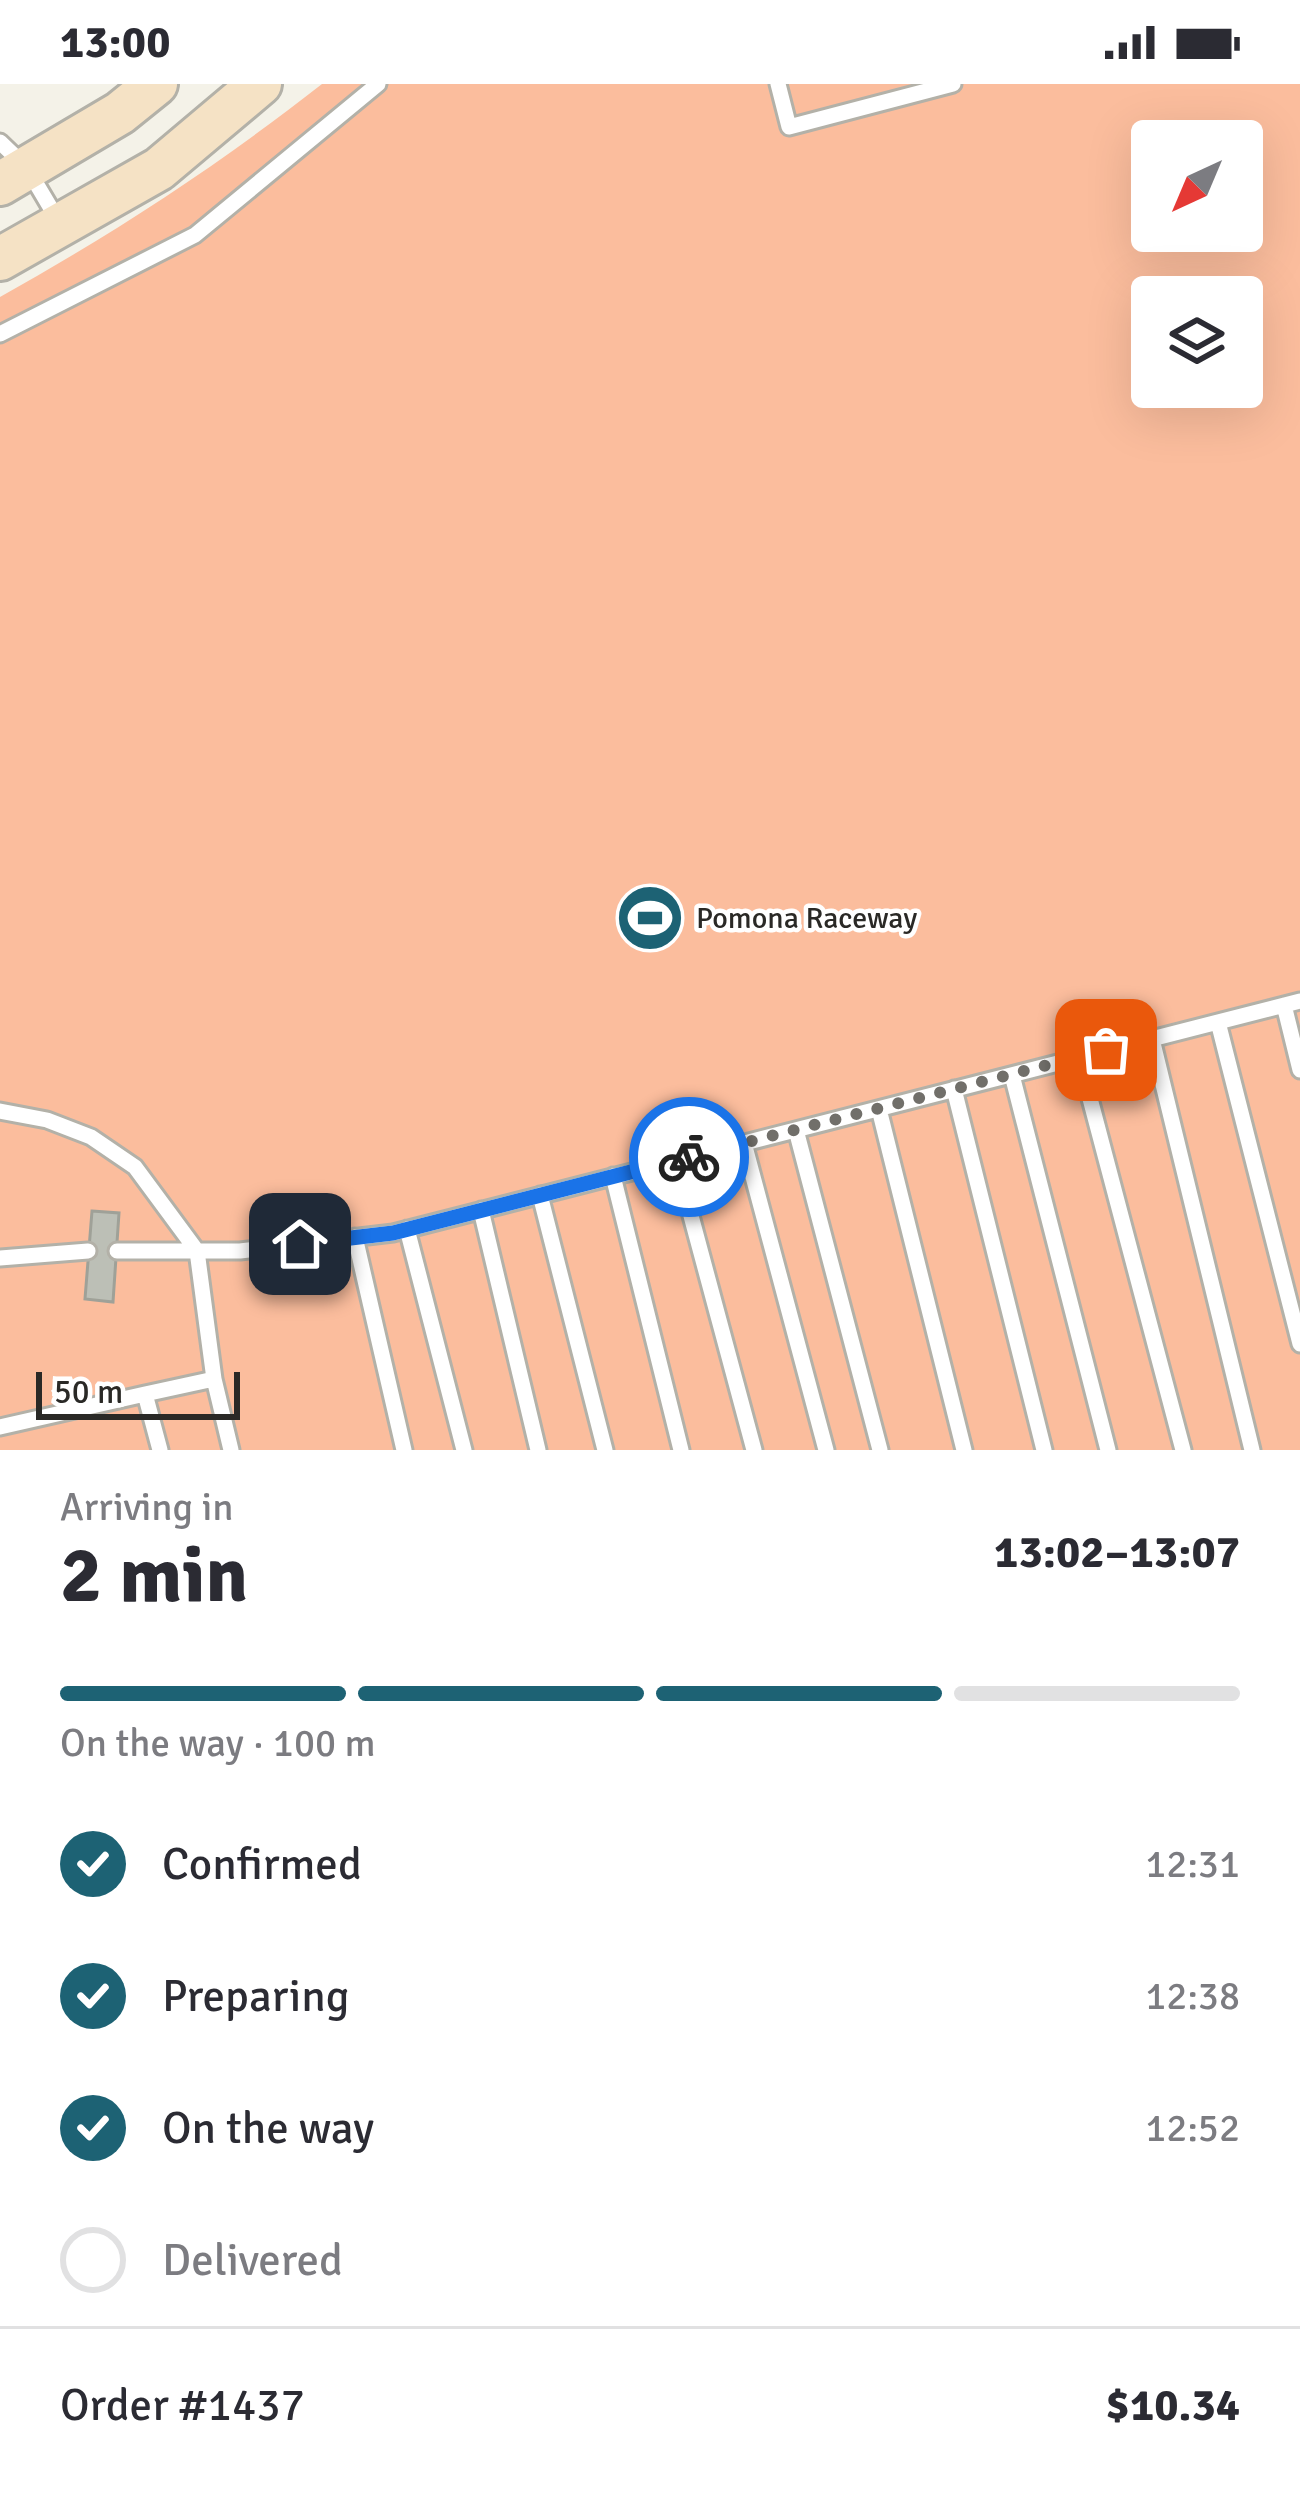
<!DOCTYPE html>
<meta charset="utf-8">
<style>
body{margin:0;font-family:Signika,sans-serif;background:#f7f7f7;color:#2b2b33;height:100vh;display:flex;flex-direction:column;font-size:45px;white-space:nowrap}
*{box-sizing:border-box;margin:0}
p{font-size:39px;color:#7c7c81}
.icon{flex:none;width:66px;height:66px;fill:none;stroke:currentColor;stroke-width:2;stroke-linecap:round;stroke-linejoin:round}
.map{position:relative;height:1366px;overflow:hidden}
.details{display:flex;flex-direction:column;background:#fff;flex:1}
.details>*{flex:none}
.needle{width:78px;rotate:224deg}
.buttons{position:absolute;left:1131px;top:36px;display:grid;gap:24px}
.buttons a{display:grid;place-items:center;width:132px;height:132px;border-radius:12px;background:#fff;box-shadow:0 12px 48px #0002;font-size:60px}
.scale{position:absolute;left:36px;bottom:30px;width:204px;box-sizing:border-box;padding-left:12px;border:6px solid #2a2926;border-top:0;font-size:33px;line-height:42px;white-space:nowrap;color:#2a2926;-webkit-text-stroke:9px #fff;paint-order:stroke}
.pin{position:absolute;display:grid;place-items:center;width:102px;height:102px;color:#fff;margin:-51px;border-radius:24px;box-shadow:0 6px 18px #0006}
.courier{position:absolute;display:grid;place-items:center;width:120px;height:120px;margin:-60px;border:9px solid #1a73e8;border-radius:50%;background:#fff;color:#222;box-shadow:0 3px 15px #0007}
.overview em{font-style:normal;font-weight:800}
.overview div{display:flex;flex-direction:column-reverse}
.overview{display:flex;align-items:center;justify-content:space-between;height:204px;padding:0 60px}
h1{font-size:78px;font-weight:800;line-height:90px}
.bar{display:grid;grid-template-columns:repeat(4,1fr);gap:18px 12px;align-content:center;height:144px;padding:0 60px}
.bar i{height:15px;border-radius:9px;background:#e1e1e2}
.bar .on{background:#1d6274}
.bar p{grid-column:span 4}
.line{display:flex;align-items:center;gap:30px;padding:0 60px;border-top:3px solid #e1e1e2}
.line div{flex:1}
ol{padding:0 60px;list-style:none}
li{display:flex;align-items:center;gap:36px;height:132px}
li p{margin-inline-start:auto}
li .icon{padding:12px;border-radius:50%;background:#1d6274;color:#fff;stroke-width:4}
li:last-child{color:#7c7c81}
li i{width:66px;height:66px;border:6px solid #e1e1e2;border-radius:50%}
.status{display:flex;justify-content:space-between;align-items:center;height:84px;padding:0 60px;background:#fff;direction:ltr}
.status svg{height:33px;fill:currentColor}
.map>svg:first-child{display:block}
.green{fill:#fbbd9d;fill-rule:evenodd}
.building{fill:#bcbfb6;stroke:#9fa198;stroke-width:3}
.lines{fill:none;stroke-linecap:round;stroke-linejoin:round}
.lane-casing{stroke:#b3b1a8;stroke-width:21}
.secondary-casing{stroke:#b3b1a8;stroke-width:48}
.lane{stroke:#fff;stroke-width:15}
.secondary{stroke:#f5e2c5;stroke-width:42}
.done{stroke:#716f6a;stroke-width:12;stroke-dasharray:0 21.6}
.route{stroke:#1a73e8;stroke-width:15}
.labels{text-anchor:middle;stroke-width:9;stroke-linejoin:round;paint-order:stroke}
.poi-label{font-size:30px;fill:#2a2926;stroke:#fff;text-anchor:start}
</style>
<div class="status"><b>13:00</b><svg viewBox="0 0 49 12"><path d="M0 12V9h3v3zM5 12V6h3v6zM10 12V3h3v9zM15 12V0h3v12zM26 1h20v11H26zM47 4h2v5h-2z"/></svg></div>
<div class="map">
<svg width="1300" height="1366" viewBox="0 0 1300 1366">
<rect width="100%" height="100%" fill="#f4f2e8"/>
<!-- green -->
<path class="green" d="M 322,0 L 1300,0 L 1300,1366 L 0,1366 L 0,213 C 113,150 220,80 322,0 ZM 1152,57 L 1242,57 L 1242,147 L 1152,147 ZM 1152,213 L 1242,213 L 1242,303 L 1152,303 Z"/>
<!-- building -->
<path class="building" d="M 92,1127 L 119,1129 L 113,1218 L 85,1215 Z"/>
<g class="lines">
<defs>
<path id="lane" d="M 778,0 L 789,43 L 953,0
M 0,58 L 27,84 L 59,138
M 0,250 L 195,151 L 378,0
M 1284,921 L 1300,986
M 1218,938 L 1300,1260
M 1152,955 L 1252,1366
M 1079,973 L 1183,1366
M 1012,991 L 1108,1366
M 954,1005 L 1044,1366
M 879,1025 L 964,1366
M 0,1027 L 47,1036 L 91,1053 L 135,1083 L 197,1167 L 214,1295 L 231,1366
M 796,1046 L 880,1366
M 744,1059 L 826,1366
M 676,1076 L 754,1366
M 613,1092 L 681,1366
M 540,1111 L 605,1366
M 481,1126 L 538,1366
M 407,1145 L 464,1366
M 355,1153 L 404,1366
M 117,1167 L 240,1167 L 393,1149 L 1300,917
M 0,1174 L 88,1167
M 145,1310 L 214,1295
M 0,1343 L 145,1310 L 160,1366"/>
<path id="secondary" d="M 0,100 L 120,29 L 156,0
M 0,175 L 159,85 L 260,0"/>
</defs>
<!-- lane casing -->
<use href="#lane" class="lane-casing"/>
<!-- secondary casing -->
<use href="#secondary" class="secondary-casing"/>
<!-- lane -->
<use href="#lane" class="lane"/>
<!-- secondary -->
<use href="#secondary" class="secondary"/>
</g>
<g class="lines">
<!-- done -->
<path class="done" d="M 689,1073 L 1106,966"/>
<!-- route -->
<path class="route" d="M 300,1160 L 393,1149 L 689,1073"/>
</g>
<!-- icons -->
<defs>
<symbol id="stadium-disc" viewBox="-11 -11 22 22"><circle r="9.5" fill="#1d6274" stroke="#fff"/><path d="M0-5a6.5 5 0 1 0 0 10a6.5 5 0 1 0 0-10ZM-3.5-1.8h7v3.6h-7Z" fill="#fff"/></symbol>
</defs>
<g fill-rule="evenodd">
<use href="#stadium-disc" x="612" y="796" width="76" height="76"/>
</g>
<g class="labels">
<!-- poi labels -->
<g class="poi-label">
<text x="696" y="844">Pomona Raceway</text>
</g>
</g>
</svg>
<div class="buttons">
<a><svg class="needle" viewBox="-14 -14 28 28"><path d="M0-13l5 13h-10z" fill="#e53935"/><path d="M0 13l5-13h-10z" fill="#7c7c81"/></svg></a>
<a><svg class="icon" aria-label="layers" viewBox="0 0 24 24"><path d="M12 4l9 5-9 5-9-5zM3 14l9 5 9-5"/></svg></a>
</div>
<div class="scale">50 m</div>
<div class="pin" style="left:1106px;top:966px;background:#ea580c"><svg class="icon" aria-label="bag" viewBox="0 0 24 24"><path d="M5 8h14l-1 12H6zM9 8a3 3 0 0 1 6 0"/></svg></div>
<div class="pin" style="left:300px;top:1160px;background:#1f2937"><svg class="icon" aria-label="home" viewBox="0 0 24 24"><path d="M3 11l9-7 9 7M6 9v11h12V9"/></svg></div>
<div class="courier" style="left:689px;top:1073px"><svg class="icon" aria-label="bike" viewBox="0 0 24 24"><circle cx="6" cy="16" r="4"/><circle cx="18" cy="16" r="4"/><path d="M6 16l4-8h5l3 8M10 8l3 8H6M13 5h3"/></svg></div>
</div>
<section class="details">
<div class="overview"><div><h1>2 min</h1><p>Arriving in</p></div><em>13:02–13:07</em></div>
<div class="bar"><i class="on"></i><i class="on"></i><i class="on"></i><i></i><p>On the way · 100 m</p></div>
<ol>
<li><svg class="icon" aria-label="check" viewBox="0 0 24 24"><path d="M5 12l5 5 9-10"/></svg>Confirmed<p>12:31</p></li>
<li><svg class="icon" aria-label="check" viewBox="0 0 24 24"><path d="M5 12l5 5 9-10"/></svg>Preparing<p>12:38</p></li>
<li><svg class="icon" aria-label="check" viewBox="0 0 24 24"><path d="M5 12l5 5 9-10"/></svg>On the way<p>12:52</p></li>
<li><i></i>Delivered</li>
</ol>
<div class="line" style="height:156px"><div>Order #1437</div><b>$10.34</b></div>
</section>
